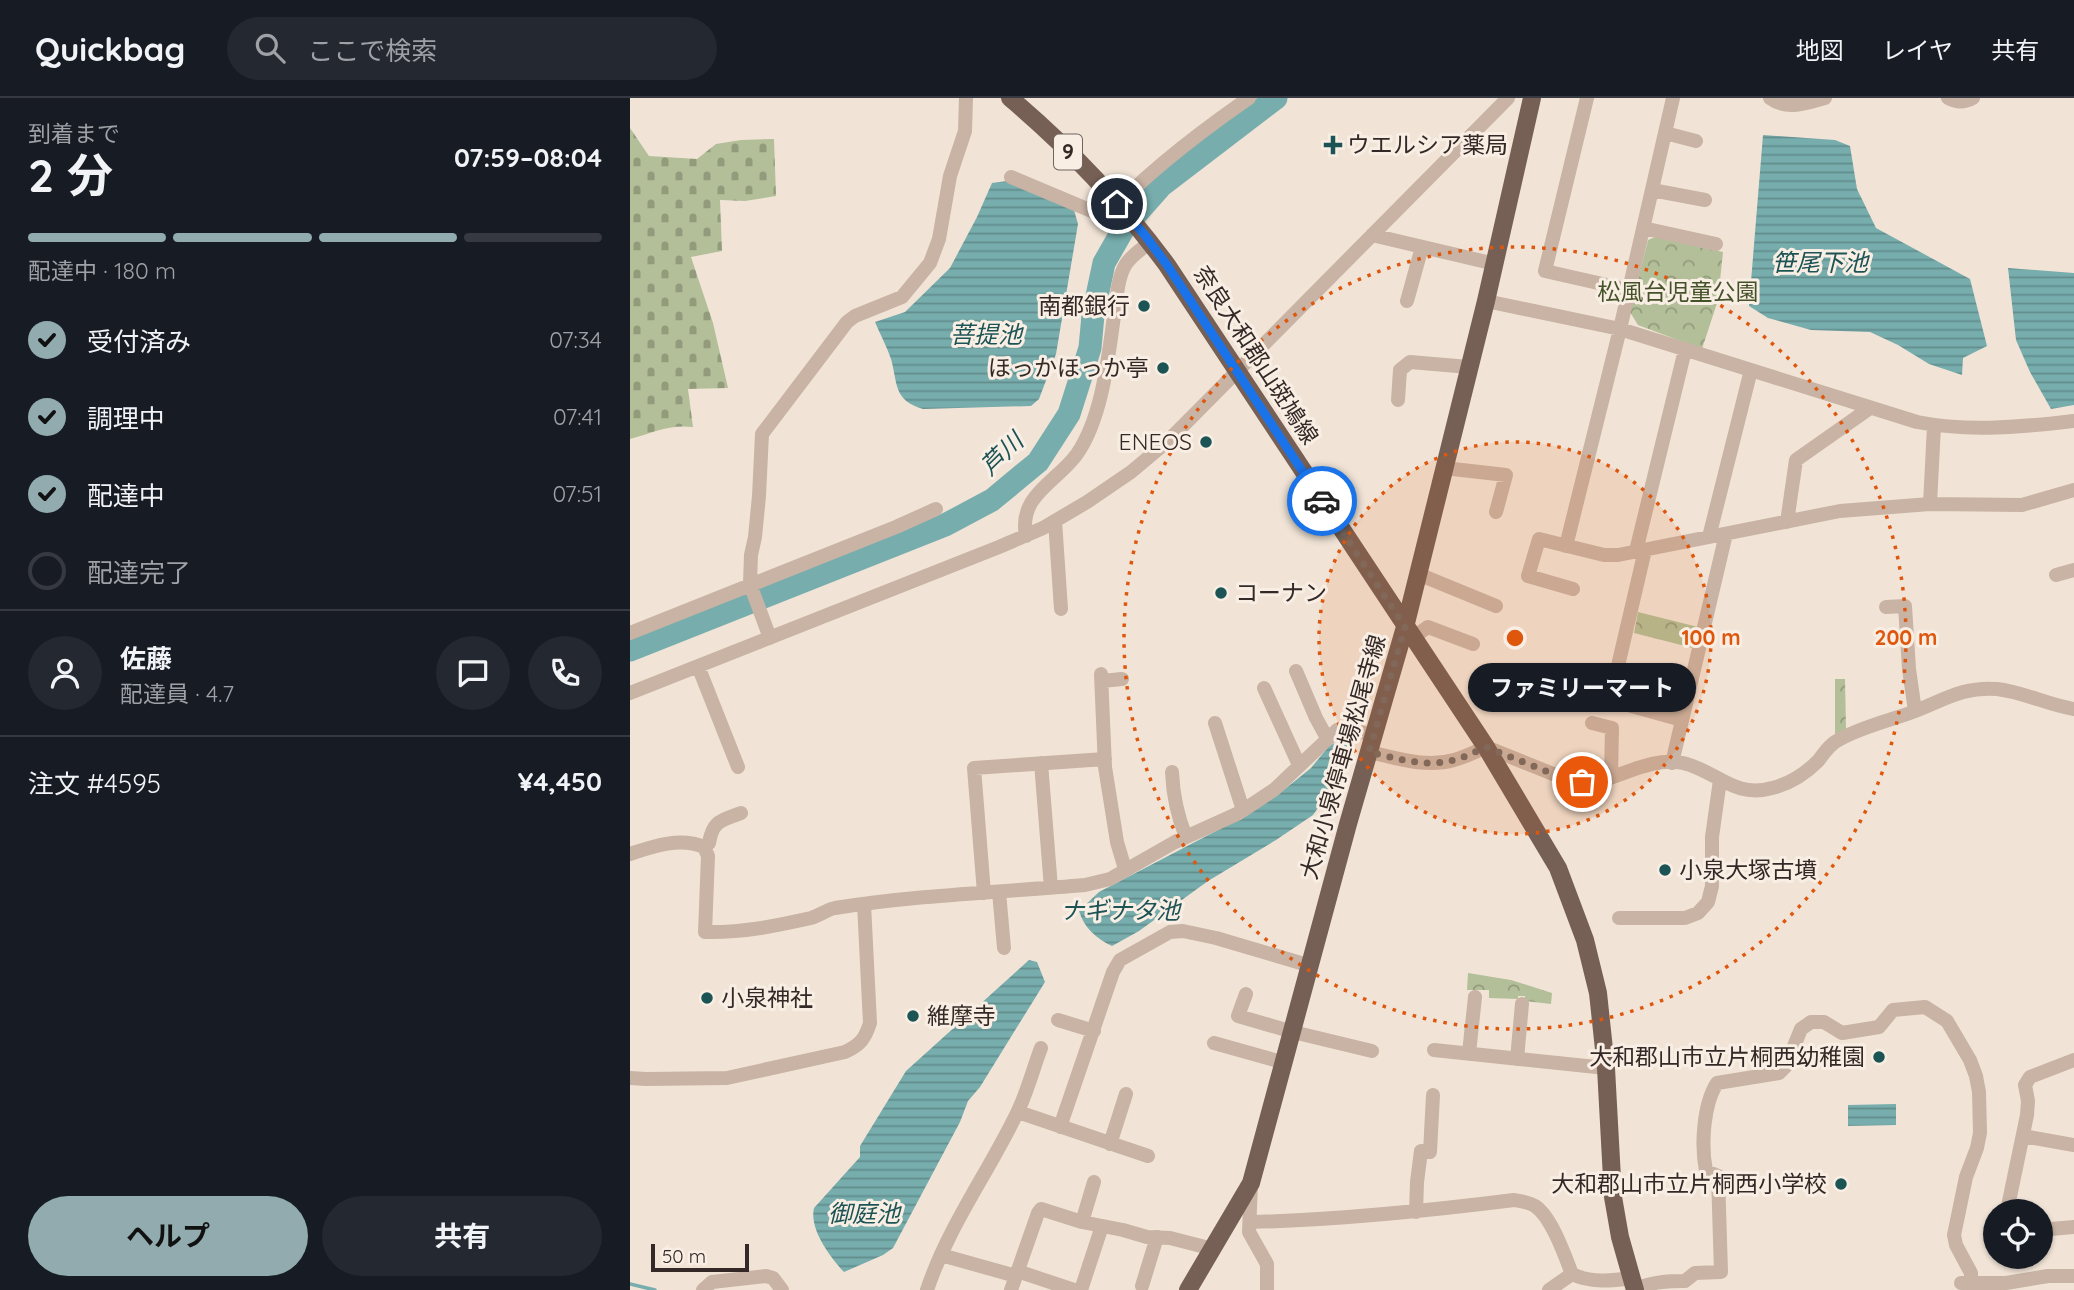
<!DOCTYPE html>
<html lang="ja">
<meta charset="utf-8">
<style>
body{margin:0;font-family:Quicksand,"Noto Sans JP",sans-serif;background:#242831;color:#f1f3f6;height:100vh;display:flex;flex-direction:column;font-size:26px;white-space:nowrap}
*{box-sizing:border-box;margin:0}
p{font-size:23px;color:#9ea1a6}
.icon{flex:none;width:38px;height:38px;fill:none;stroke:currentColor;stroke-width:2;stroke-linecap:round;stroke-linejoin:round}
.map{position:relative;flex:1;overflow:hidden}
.details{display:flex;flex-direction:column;background:#171b24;width:630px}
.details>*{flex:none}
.fabs{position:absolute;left:1353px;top:1101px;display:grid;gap:14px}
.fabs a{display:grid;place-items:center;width:70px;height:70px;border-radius:50%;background:#171b24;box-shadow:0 2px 5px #0004;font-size:35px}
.scale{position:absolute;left:21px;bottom:18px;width:98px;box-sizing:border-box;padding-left:7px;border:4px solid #342926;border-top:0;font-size:19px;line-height:24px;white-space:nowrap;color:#342926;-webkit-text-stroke:5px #f9eee4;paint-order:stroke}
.pin{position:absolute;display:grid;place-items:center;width:60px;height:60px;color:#fff;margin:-30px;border:4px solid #fff;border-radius:50%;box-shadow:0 2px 7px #0007}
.courier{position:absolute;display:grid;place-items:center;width:70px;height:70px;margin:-35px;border:5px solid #1a73e8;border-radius:50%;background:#fff;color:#222;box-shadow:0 2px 9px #0007}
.bubble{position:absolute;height:49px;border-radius:24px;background:#171b24;box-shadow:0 2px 5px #0004;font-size:23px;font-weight:700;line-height:49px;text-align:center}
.overview em{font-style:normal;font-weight:700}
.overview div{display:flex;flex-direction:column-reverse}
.overview{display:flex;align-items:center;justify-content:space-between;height:119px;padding:0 28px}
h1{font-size:46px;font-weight:700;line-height:52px}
.bar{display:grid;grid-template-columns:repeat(4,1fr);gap:10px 7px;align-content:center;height:84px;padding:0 28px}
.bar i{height:9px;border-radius:5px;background:#363941}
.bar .active{background:#91abae}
.bar p{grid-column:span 4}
.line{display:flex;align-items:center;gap:18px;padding:0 28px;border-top:2px solid #363941}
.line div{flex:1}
.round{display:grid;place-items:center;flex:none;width:74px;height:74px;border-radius:37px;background:#242831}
ol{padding:0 28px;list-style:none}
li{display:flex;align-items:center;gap:21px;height:77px}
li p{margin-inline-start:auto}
li .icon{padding:7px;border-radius:50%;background:#91abae;color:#111;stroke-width:4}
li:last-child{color:#9ea1a6}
li i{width:38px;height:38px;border:4px solid #363941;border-radius:50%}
.cta{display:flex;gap:14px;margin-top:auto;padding:14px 28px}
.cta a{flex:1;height:80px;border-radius:42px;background:#91abae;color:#111;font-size:28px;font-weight:700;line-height:80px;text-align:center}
.cta a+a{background:#242831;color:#f1f3f6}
header{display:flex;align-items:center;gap:42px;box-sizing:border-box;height:98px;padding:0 35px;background:#171b24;border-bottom:2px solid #363941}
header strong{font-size:33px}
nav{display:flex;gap:38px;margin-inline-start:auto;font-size:24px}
.search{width:490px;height:63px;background:#242831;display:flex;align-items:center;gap:18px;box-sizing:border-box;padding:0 24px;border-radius:38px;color:#9ea1a6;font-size:26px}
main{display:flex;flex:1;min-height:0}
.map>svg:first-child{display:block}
.cemetery{fill:url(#cemetery-stones)}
.park{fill:url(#park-crowns)}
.water{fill:url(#water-rules)}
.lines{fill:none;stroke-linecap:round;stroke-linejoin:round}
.stream{stroke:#77adad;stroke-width:3.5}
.river{stroke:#77adad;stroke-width:23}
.minor{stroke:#c8b3a4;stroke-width:14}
.major{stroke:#766056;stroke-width:18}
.done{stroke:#766a64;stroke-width:7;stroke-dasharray:0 12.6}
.route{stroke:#1a73e8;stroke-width:9}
.ring{fill:none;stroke:#df570d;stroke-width:3.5;stroke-dasharray:3.5 7}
.poi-dot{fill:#1c5355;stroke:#f9eee4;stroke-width:2.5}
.labels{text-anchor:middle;stroke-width:6;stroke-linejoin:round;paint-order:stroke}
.shield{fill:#f9eee4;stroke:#6f645f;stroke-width:2}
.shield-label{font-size:21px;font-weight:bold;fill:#342926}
.poi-label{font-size:23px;fill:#342926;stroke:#f9eee4;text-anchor:start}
.park-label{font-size:23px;fill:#445229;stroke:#f9eee4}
.street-label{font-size:23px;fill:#342926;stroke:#f9eee4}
.water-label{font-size:24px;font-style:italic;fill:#1c5355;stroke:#f9eee4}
.centre{fill:#df570d;stroke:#f9eee4;stroke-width:3.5}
.ring-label{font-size:21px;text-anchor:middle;font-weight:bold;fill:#df570d;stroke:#f9eee4;stroke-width:6;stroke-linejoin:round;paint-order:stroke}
</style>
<header>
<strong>Quickbag</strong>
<div class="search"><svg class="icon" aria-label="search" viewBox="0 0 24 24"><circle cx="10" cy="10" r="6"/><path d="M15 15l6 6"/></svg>ここで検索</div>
<nav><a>地図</a><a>レイヤ</a><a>共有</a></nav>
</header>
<main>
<section class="details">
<div class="overview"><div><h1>2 分</h1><p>到着まで</p></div><em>07:59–08:04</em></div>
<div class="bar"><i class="active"></i><i class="active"></i><i class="active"></i><i></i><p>配達中 · 180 m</p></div>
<ol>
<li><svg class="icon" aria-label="check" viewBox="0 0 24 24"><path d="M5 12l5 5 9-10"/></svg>受付済み<p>07:34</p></li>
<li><svg class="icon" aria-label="check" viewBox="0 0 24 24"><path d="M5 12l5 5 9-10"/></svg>調理中<p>07:41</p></li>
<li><svg class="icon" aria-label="check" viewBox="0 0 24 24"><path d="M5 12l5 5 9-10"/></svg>配達中<p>07:51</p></li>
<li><i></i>配達完了</li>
</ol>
<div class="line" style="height:126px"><a class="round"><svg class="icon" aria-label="person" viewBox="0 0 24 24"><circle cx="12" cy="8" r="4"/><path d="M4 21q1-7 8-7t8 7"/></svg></a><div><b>佐藤</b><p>配達員 · 4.7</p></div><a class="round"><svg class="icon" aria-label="chat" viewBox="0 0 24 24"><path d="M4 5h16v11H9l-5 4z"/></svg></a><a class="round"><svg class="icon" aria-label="phone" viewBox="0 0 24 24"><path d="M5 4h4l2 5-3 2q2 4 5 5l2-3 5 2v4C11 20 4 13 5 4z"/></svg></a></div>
<div class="line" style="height:91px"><div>注文 #4595</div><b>¥4,450</b></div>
<div class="cta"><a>ヘルプ</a><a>共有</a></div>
</section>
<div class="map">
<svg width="1444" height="1192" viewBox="0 0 1444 1192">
<defs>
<pattern id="cemetery-stones" width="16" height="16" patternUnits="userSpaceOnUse" patternTransform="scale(1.75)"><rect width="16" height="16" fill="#b3bf98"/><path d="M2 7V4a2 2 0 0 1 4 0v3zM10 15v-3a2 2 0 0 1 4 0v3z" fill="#929b7c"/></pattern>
<pattern id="park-crowns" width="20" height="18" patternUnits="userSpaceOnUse" patternTransform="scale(1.75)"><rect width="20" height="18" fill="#b3bf98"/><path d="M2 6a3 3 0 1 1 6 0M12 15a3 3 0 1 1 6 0" fill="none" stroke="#929b7c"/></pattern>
<pattern id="water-rules" width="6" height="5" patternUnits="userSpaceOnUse" patternTransform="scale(1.75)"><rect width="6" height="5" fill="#77adad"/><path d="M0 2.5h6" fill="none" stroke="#628d8d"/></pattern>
</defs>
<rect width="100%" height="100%" fill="#f1e4d7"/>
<!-- cemetery -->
<path class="cemetery" d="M 0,30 L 19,58 L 67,61 L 86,46 L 111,42 L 144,41 L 146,98 L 115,103 L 90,102 L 92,153 L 61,159 L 83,225 L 98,290 L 58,291 L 63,329 C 40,326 22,335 0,341 Z"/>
<!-- park -->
<path class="park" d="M 1025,139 L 1093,154 L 1088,202 L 1072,251 L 1008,227 L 1000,214 L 1018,142 Z
M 1008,514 L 1068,529 L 1063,550 L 1004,535 Z
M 1205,581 L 1215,581 L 1216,631 L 1205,636 Z
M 838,875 L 881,882 L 922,895 L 921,906 L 895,903 L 895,898 L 888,898 L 888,901 L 859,900 L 859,892 L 837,892 Z"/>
<!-- water -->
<path class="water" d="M 1133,37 L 1205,42 L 1220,48 L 1227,91 L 1246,130 L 1340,181 L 1357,248 L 1333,260 L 1332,277 L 1299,266 L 1268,247 L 1240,234 L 1181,232 L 1138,220 L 1119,208 Z
M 377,83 L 444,112 L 448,126 L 426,256 L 409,301 L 401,308 L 293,311 C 263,302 268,286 261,261 C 257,249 250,236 245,224 L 275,214 L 320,170 L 347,119 L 362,85 Z
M 1378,170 L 1444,175 L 1444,307 L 1421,311 L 1400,274 L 1386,242 Z
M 710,642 L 718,646 L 717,654 L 700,693 L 683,717 L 646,742 L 578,783 L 509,833 L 482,848 C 467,841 454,830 449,813 L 469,794 L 609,721 L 645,699 L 681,670 L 699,648 Z
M 399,862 L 407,864 L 415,884 L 350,989 L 338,1003 L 330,1024 L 263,1150 L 253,1157 L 214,1174 C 200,1159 179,1131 184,1110 L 230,1059 L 230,1048 L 276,973 Z
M 1266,1006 L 1266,1027 L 1218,1028 L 1218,1007 Z"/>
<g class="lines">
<!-- stream -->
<path class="stream" d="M 0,1186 L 25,1192"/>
<!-- river -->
<path class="river" d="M 0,552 L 315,427 L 362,402 L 408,364 L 439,316 L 460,250 L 463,217 L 474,165 L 494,130 L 532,87 L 646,0"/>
<!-- minor -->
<path class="minor" d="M 957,0 L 915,173 L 999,192
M 1140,0 C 1158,13 1175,5 1195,0
M 1318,0 C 1327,5 1334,5 1343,0
M 1035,35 L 1066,43
M 381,79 L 476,119 C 516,75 570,34 619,0
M 1022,92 L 1075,102
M 1013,130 L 1086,146
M 742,137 L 865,166
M 777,203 L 792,149
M 856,203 L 990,231 L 1287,324 C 1338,334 1393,329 1444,323
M 768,302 L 770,272 L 780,264 L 839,269
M 814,370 L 876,377 L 866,414
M 1300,406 L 1304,328
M 425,423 L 431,511
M 1157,424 L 1166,362 L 1240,310
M 396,438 C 388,397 427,384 447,356 C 472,320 478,261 484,218 C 487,201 487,180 496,166 C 502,157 512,151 520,144
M 1079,439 L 1121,272
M 936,448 L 990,231 L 1043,0
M 1015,452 L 980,602 L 1052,622
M 1006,453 L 1055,252
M 788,476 L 866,508
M 1426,477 L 1444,472
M 943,491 L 898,478 L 909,441 L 974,457 L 988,457 L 1210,413 L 1300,406 L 1392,407 L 1444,392
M 1256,509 L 1275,508 L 1279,571 L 1285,613
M 0,535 L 266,429 L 306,411
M 140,540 L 120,486 L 121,457 L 125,439 L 129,398 L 132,336 L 217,224 L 225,218 L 272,199 L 300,165 L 309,141 L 320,78 L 335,33 L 336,0
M 782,540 L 798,529 L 843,546
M 68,568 L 108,669
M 666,573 L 686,620 L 697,640
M 471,576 L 475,669 L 487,744 L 495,771
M 472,583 L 492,581
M 634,590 L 669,667
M 0,595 L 369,449 L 413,430 L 457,404 L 501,374 L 538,343 L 878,0
M 585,625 L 613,712
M 962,625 L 982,630 L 981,679
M 739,654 C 766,660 796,670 824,662 C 835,659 845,654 856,649 L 938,682 C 948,683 960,685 970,683 C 996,676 1024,659 1053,665 C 1087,673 1104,701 1142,690 C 1159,686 1176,675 1188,663 C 1195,654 1200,646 1210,641 C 1232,629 1257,623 1280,615 C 1311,604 1332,588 1367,591 C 1394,594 1418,607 1444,611
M 411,665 L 421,790
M 1042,665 L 1096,436
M 542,674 C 543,698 547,717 556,739
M 74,749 L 79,745 C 83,722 91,723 111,715
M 0,756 C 24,748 50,739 74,749 L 78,758 L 75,834 C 112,835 145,828 181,820 C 189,818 196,812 205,810 C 287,797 372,794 455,787 L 480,781 L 545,744 L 609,715 L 645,691 L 707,632 L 718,631 L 744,637
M 369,794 L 374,850
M 354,795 L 344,670 L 475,661
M 989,820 L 1055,820 L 1068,815 L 1078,804 L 1082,788 L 1082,739 L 1090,682
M 616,896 L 608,918 L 663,934 L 742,953
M 428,922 L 464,933
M 584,945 L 655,965
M 804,952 L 976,970
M 839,955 L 845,899
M 887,961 L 892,906
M 0,980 L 16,981 L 97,980 L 215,954 C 230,947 235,941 240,925 L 234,806
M 388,1014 L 518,1058
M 430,1029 L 483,874 L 490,862 L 540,834 L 553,833 L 586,840 L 681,868
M 1393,1038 L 1444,1047
M 480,1046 L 496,996
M 621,1086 L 619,1134 L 637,1166 L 637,1192
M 1377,1113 L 1397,1017 L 1398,1003 L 1395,987 L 1400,979 L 1444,962
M 786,1114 L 787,1084 L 791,1053 L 800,1054 L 803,997
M 452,1124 L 464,1084
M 620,1124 C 708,1122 796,1113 884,1102 C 891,1103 899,1104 905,1108 C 921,1118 935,1158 942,1176 C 960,1185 982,1183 1001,1180
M 1410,1132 L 1444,1129
M 311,1157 L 386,1178
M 387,1173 L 444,1192
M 1331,1185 L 1376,1185 L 1418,1178 L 1444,1178
M 512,1188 L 527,1139
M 1005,1191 C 1022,1184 1037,1183 1055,1183 L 1065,1175 L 1091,1174 L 1088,1078 L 1076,1073 C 1071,1048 1073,1007 1087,985 L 1149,975 L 1156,968 L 1171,931 L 1181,924 L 1194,924 L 1212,935 L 1249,929 L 1263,912 L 1295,909 L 1317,923 L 1340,962 L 1346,978 L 1349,994 L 1350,1035 L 1347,1050 L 1336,1079 L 1324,1137 L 1326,1147 L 1341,1175 L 1341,1185
M 73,1192 L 82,1184 L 136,1178 L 143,1180 L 152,1192
M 297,1192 C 318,1129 358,1075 387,1015 C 397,995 403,971 411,950
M 381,1192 L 408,1115 L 411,1111 L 452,1124 L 493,1132 L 517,1139 L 540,1140 L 583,1151
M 451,1192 L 472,1128
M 919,1192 L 942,1176"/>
<!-- major -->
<path class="major" d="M 380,0 C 438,49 492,106 537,167 L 856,649 L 928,770 L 955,842 L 968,895 L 976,970 L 983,1099 L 990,1139 L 1005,1192
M 558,1192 L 621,1085 L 718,726 L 775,529 L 856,203 L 902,0"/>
</g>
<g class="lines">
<!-- done -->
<path class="done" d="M 692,403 L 775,529 L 739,654 C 766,660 796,670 824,662 C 835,659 845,654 856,649 L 938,682 L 952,684"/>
<!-- route -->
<path class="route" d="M 487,106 L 514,136 L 537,167 L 692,403"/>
</g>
<!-- distance rings -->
<circle cx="885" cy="540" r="196" fill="#df570d" fill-opacity=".12"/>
<g class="ring">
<circle cx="885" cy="540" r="196"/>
<circle cx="885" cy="540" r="391"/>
</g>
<!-- markers -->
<g class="poi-dot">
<path d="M699.5 36.5h7v7h7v7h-7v7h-7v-7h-7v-7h7z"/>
<circle cx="514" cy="208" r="7"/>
<circle cx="533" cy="270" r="7"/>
<circle cx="576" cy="344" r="7"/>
<circle cx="591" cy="495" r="7"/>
<circle cx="1035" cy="772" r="7"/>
<circle cx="77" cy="900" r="7"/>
<circle cx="283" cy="918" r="7"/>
<circle cx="1249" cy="959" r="7"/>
<circle cx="1211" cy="1086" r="7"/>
</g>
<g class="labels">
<!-- shield labels -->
<rect class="shield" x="424" y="36.5" width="28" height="35" rx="5"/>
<g class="shield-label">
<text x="438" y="61">9</text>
</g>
<!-- poi labels -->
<g class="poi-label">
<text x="717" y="55">ウエルシア薬局</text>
<text x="500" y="216" text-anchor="end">南都銀行</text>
<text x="519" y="278" text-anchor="end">ほっかほっか亭</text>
<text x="562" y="352" text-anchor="end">ENEOS</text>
<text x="605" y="503">コーナン</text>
<text x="1049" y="780">小泉大塚古墳</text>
<text x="91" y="908">小泉神社</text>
<text x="297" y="926">維摩寺</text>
<text x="1235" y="967" text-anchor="end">大和郡山市立片桐西幼稚園</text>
<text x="1197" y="1094" text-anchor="end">大和郡山市立片桐西小学校</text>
</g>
<!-- park labels -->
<g class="park-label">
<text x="1048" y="202">松風台児童公園</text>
</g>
<!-- street labels -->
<g class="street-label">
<text transform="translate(626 257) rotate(57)" y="8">奈良大和郡山斑鳩線</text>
<text transform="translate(713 659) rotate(-74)" y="8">大和小泉停車場松尾寺線</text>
</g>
<!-- water labels -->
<g class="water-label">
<text x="1190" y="173">笹尾下池</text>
<text x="356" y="245">菩提池</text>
<text transform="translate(372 356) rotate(-44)" y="8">芦川</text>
<text x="490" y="821">ナギナタ池</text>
<text x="234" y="1124">御庭池</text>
</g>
</g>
<circle cx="885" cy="540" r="10" class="centre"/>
<g class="ring-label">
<text x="1081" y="547">100 m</text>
<text x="1276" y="547">200 m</text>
</g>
</svg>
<div class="fabs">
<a><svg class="icon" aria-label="locate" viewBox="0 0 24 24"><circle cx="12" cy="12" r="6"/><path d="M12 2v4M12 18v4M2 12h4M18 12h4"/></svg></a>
</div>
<div class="scale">50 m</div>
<div class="pin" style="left:952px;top:684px;background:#ea580c"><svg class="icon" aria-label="bag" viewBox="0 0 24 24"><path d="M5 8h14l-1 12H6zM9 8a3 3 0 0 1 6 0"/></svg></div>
<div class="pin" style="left:487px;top:106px;background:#1f2937"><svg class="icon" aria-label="home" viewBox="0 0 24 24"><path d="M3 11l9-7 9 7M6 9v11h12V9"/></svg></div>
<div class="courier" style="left:692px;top:403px"><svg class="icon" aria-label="car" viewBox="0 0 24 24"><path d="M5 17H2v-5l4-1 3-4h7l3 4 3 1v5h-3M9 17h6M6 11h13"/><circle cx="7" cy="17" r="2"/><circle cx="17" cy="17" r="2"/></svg></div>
<div class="bubble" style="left:838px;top:565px;width:228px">ファミリーマート</div>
</div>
</main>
